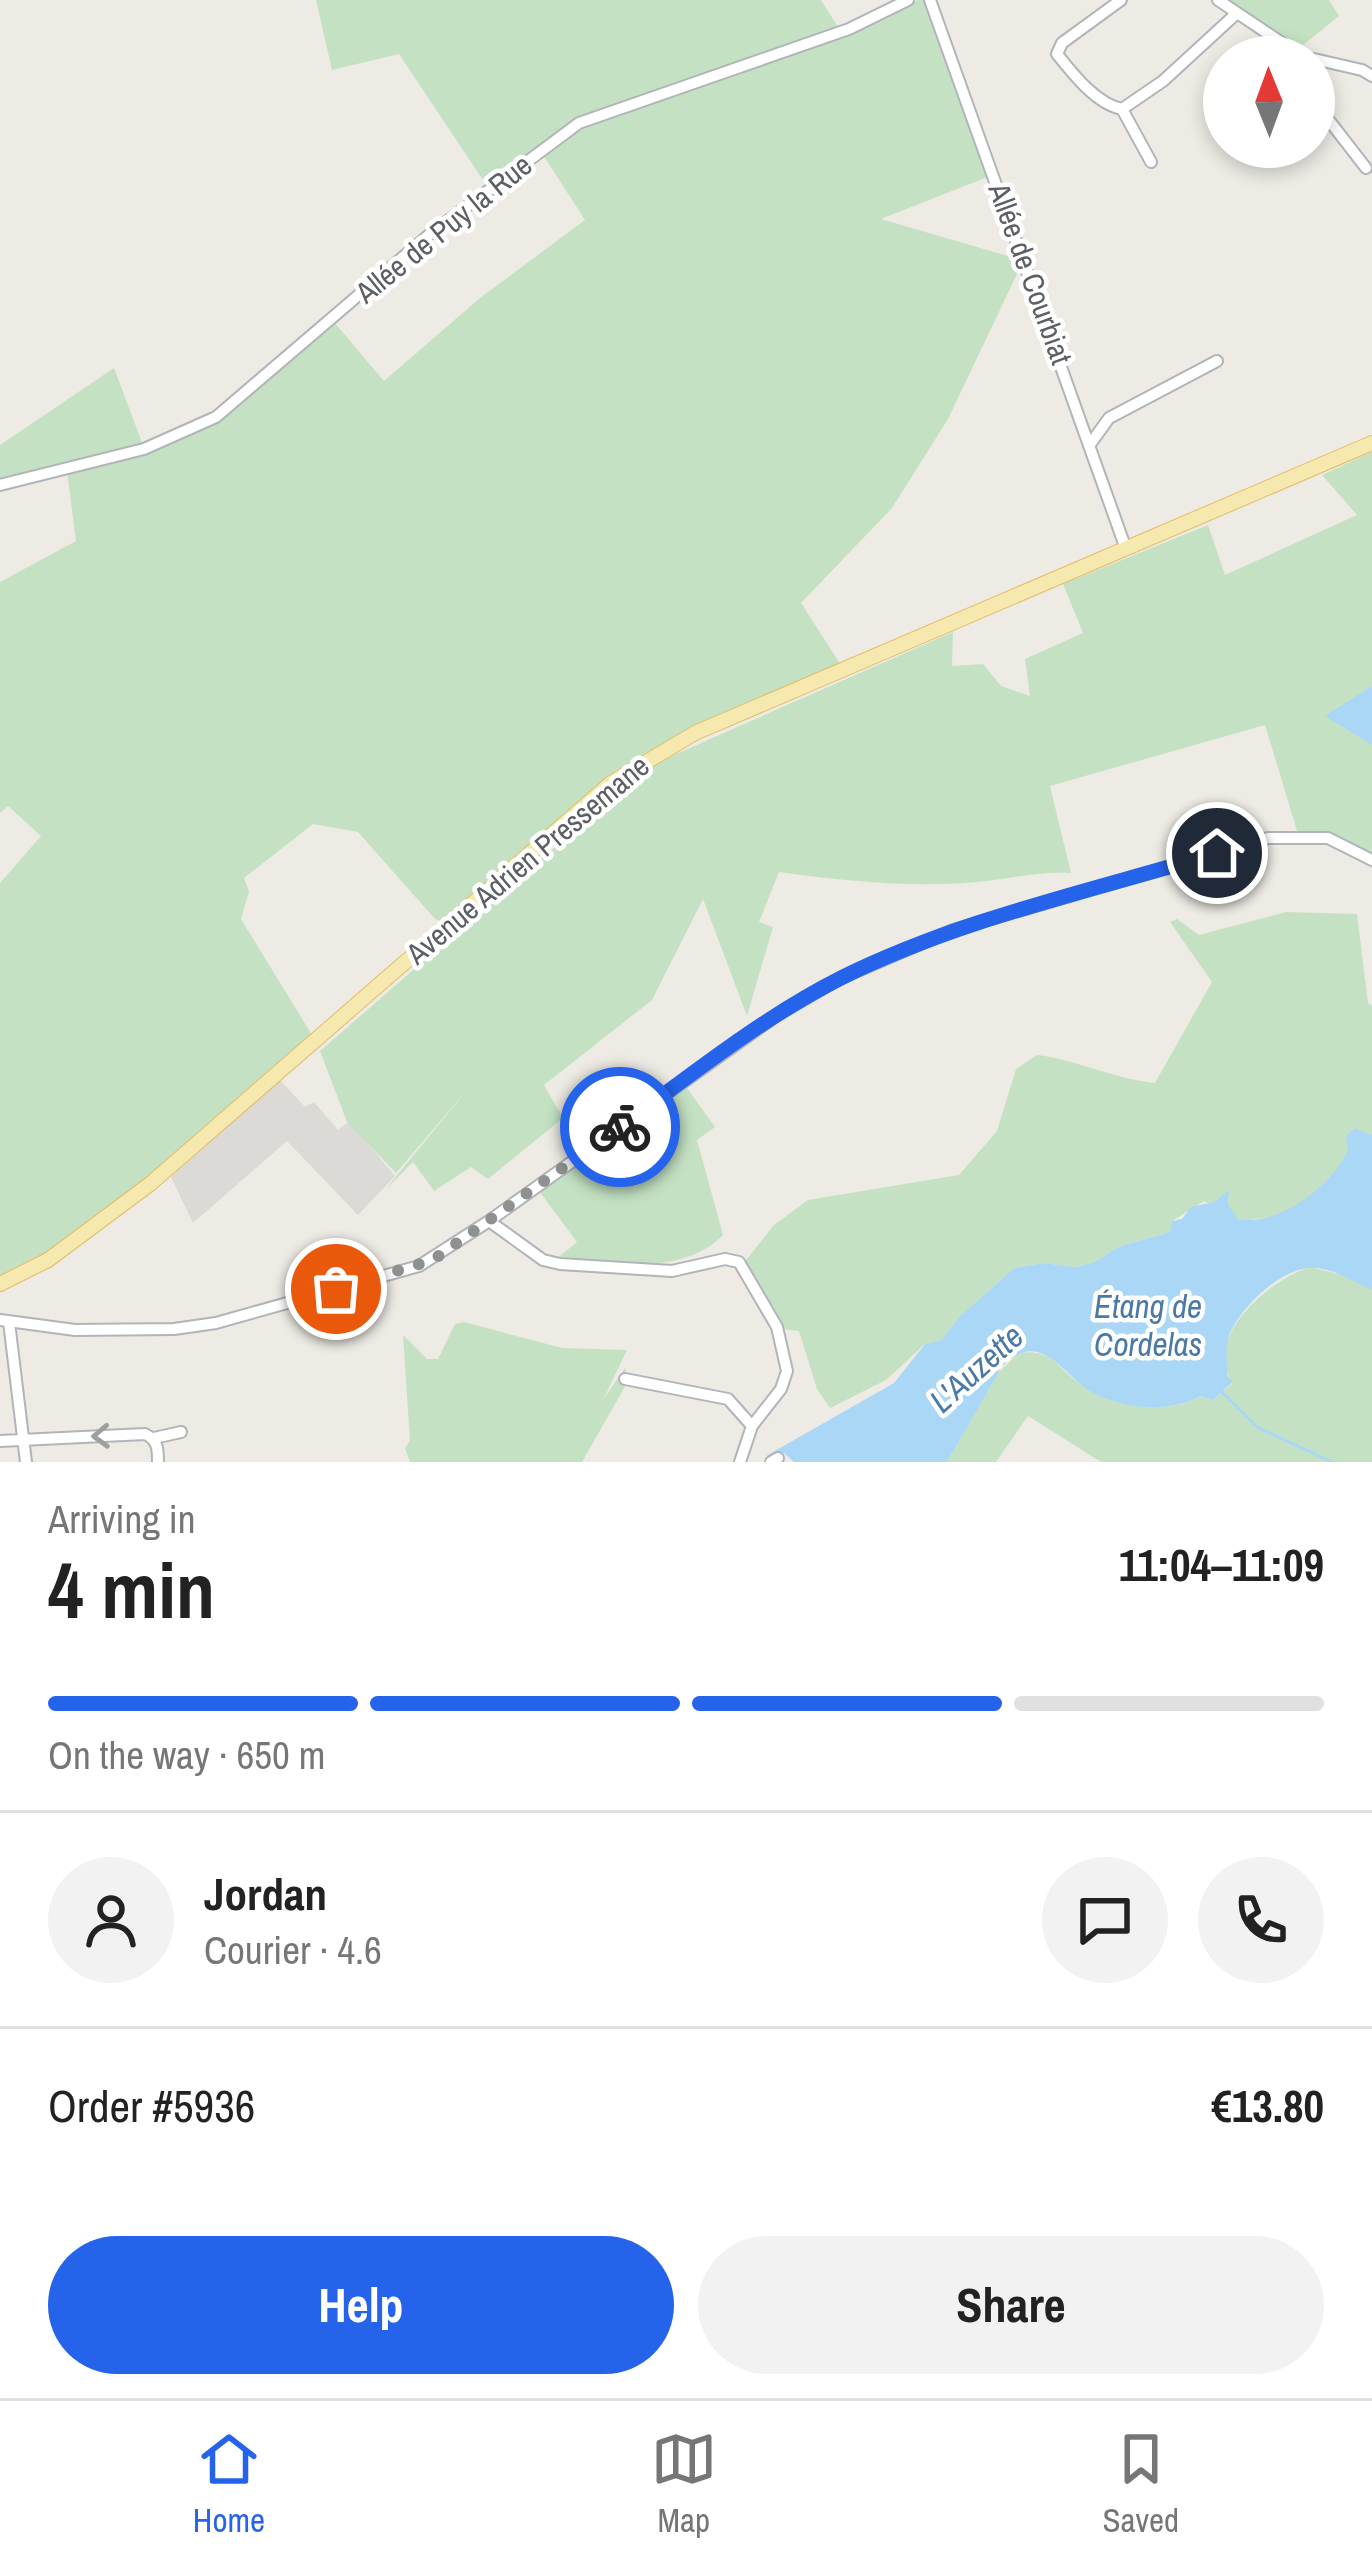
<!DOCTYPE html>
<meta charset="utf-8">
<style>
body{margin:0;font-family:"Archivo Narrow",sans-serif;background:#f2f2f2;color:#222;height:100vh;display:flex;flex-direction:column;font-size:45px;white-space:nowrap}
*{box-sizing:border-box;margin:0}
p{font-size:39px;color:#767676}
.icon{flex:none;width:66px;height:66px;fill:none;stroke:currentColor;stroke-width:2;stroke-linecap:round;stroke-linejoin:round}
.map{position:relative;height:1462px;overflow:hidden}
.side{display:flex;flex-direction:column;background:#fff;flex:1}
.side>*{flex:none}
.needle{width:78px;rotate:359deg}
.tools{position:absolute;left:1203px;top:36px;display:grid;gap:24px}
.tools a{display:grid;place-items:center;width:132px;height:132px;border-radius:50%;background:#fff;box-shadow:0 6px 18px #0003;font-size:60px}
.pin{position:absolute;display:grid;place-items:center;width:102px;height:102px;color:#fff;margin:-51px;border:6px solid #fff;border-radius:50%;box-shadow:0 3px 12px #0007}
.courier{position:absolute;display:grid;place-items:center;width:120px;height:120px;margin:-60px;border:9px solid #2563eb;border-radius:50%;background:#fff;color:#222;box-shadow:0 3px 15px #0007}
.summary em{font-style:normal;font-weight:700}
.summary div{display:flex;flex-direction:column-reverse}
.summary{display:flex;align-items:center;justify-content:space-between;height:204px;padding:0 48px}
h1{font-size:78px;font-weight:700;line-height:90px}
.bar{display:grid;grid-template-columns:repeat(4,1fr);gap:18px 12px;align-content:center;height:144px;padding:0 48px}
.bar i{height:15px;border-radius:9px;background:#e0e0e0}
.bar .on{background:#2563eb}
.bar p{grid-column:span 4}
.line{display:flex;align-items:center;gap:30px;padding:0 48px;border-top:3px solid #e0e0e0}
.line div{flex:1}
.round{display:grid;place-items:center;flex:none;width:126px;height:126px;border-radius:63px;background:#f2f2f2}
.action{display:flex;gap:24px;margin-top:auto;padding:24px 48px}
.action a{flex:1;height:138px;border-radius:72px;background:#2563eb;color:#fff;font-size:48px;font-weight:700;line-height:138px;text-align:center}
.action a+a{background:#f2f2f2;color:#222}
.dock{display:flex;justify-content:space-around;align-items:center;height:168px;border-top:3px solid #e0e0e0;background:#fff;font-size:33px;color:#767676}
.dock a{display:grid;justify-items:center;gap:6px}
.dock .on{color:#2563eb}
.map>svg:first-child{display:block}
.industrial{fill:#dcdad6}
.green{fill:#c4e2c3}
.water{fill:#abd7f6}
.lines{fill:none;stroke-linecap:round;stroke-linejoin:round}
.stream{stroke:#abd7f6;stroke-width:3}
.minor-casing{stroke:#b1b4b8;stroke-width:14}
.major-casing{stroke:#e2bd68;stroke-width:16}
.minor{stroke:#fff;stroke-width:10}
.major{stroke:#f6e9b0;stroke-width:14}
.oneway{stroke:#9d9fa1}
.done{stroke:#8f9090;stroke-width:12;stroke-dasharray:0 21.6}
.route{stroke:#2563eb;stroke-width:15}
.labels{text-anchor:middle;stroke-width:9;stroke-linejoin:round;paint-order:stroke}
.street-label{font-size:30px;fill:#5c5f63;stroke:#fff}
.water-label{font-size:33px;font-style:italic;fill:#4b79a6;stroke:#fff}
</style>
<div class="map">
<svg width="1372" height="1462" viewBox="0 0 1372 1462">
<rect width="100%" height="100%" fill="#edebe4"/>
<!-- industrial -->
<path class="industrial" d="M 280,1080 L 305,1107 L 314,1102 L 338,1130 L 349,1121 L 395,1176 L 358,1215 L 287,1141 L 193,1223 L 171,1177 Z"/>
<!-- green -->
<path class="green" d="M 316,0 L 821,0 L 838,27 L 585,115 L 487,186 L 399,54 L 332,70 Z
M 918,0 L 926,0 L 990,176 L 881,219 L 1018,259 L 1017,274 L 948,419 L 892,508 L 801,603 L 841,665 L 647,752 L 443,922 L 435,919 L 358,832 L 313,824 L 244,878 L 249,891 L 241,919 L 312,1035 L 135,1192 L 26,1268 L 0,1276 L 0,883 L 41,836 L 8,806 L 0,813 L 0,582 L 76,541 L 67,471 L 220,419 L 334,322 L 384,381 L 480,298 L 585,220 L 543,155 L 585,125 L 848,32 Z
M 1225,0 L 1329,0 L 1339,16 L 1296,51 Z
M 114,368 L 143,445 L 0,483 L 0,445 Z
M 1372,452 L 1372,858 L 1330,834 L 1298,834 L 1265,725 L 1050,786 L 1071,873 C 1039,871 1008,879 977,882 C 909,888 845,881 779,872 L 759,922 L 773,927 L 747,1016 L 703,899 L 652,1000 L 544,1085 L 563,1118 L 488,1179 L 471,1167 L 434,1191 L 413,1162 L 385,1190 L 471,1085 L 396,1173 L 347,1122 L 320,1051 L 639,774 L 676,754 L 953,632 L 952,666 L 983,664 L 1001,686 L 1030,696 L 1025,659 L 1083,633 L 1063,584 L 1208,525 L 1225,575 L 1357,515 L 1322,475 Z
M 1286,912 L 1357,914 L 1368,1003 L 1372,1006 L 1372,1139 L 1352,1144 L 1339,1176 L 1287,1214 L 1243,1221 L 1204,1201 L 1172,1221 L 1170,1232 L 1118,1247 L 1095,1262 L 1076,1267 L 1043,1263 L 1014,1268 L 959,1317 L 942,1340 L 925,1344 L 886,1380 L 830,1408 L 817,1389 L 799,1331 L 782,1329 L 743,1264 L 774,1225 L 808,1200 L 959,1175 L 997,1131 L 1016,1069 L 1037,1055 C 1078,1060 1114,1079 1155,1083 L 1212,982 L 1170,922 L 1177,919 L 1199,935 Z
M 682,1087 L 687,1088 L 715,1127 L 697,1140 L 723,1235 C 682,1277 611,1263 556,1259 L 577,1242 L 539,1191 Z
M 1311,1267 L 1346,1276 L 1372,1290 L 1372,1462 L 1101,1462 L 1028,1416 L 996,1462 L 947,1462 L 995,1376 L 1019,1353 C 1055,1348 1058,1371 1083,1385 C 1119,1404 1165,1417 1201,1396 L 1213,1400 L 1233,1383 C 1199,1339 1272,1277 1311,1267 Z
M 464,1322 L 562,1348 L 627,1350 L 603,1400 L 625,1368 L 627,1383 L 582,1462 L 410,1462 L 405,1448 L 410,1441 L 403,1335 L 427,1359 L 438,1359 L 455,1324 Z"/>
<!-- water -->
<path class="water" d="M 1372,686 L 1372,745 L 1325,716 Z
M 1355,1128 L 1372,1135 L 1372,1290 C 1352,1281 1330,1266 1308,1268 C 1278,1271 1239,1309 1229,1336 C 1225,1348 1227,1362 1227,1375 L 1233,1382 L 1213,1400 L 1201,1396 C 1169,1415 1107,1409 1078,1382 C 1053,1359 1032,1334 1001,1368 L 947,1462 L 794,1462 L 784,1453 L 766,1456 L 894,1383 L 925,1344 L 942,1340 L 959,1317 L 1014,1268 L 1043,1263 L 1076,1267 L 1095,1262 L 1118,1247 L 1170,1232 L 1172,1221 L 1182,1219 L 1191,1207 L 1214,1202 L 1229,1190 L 1228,1204 L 1238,1219 C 1278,1227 1332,1186 1348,1150 L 1346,1136 Z"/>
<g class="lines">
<!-- stream -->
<path class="stream" d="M 1222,1392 L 1257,1427 L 1332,1462"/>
<defs>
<path id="minor" d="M 930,0 L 1126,549
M 1121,0 L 1062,43 L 1057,54 C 1073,74 1096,104 1122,109 L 1163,81 L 1237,13
M 1218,0 L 1303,57
M 1314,59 L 1362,70 L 1372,76
M 1314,101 L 1366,168
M 1122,109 L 1151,162
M 1091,443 L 1109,418 L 1217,361
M 0,485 L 144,449 L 216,417 L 430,234 L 579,123 L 849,29 L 908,0
M 489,1221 L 543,1260 L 560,1264 L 672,1271 L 725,1259 L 739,1262 L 777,1327 L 787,1371 L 781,1389 L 752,1426 L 740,1462
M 0,1320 L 75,1330 L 174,1329 L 216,1323 L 419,1266 L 489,1221 L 776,1016 L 841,978 L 953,930 L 1268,838 L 1328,838 L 1372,860
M 9,1322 L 26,1462
M 625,1379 L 728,1399 L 752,1426
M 154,1438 L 181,1432
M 0,1441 L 145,1434 C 158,1440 158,1449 158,1462
M 771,1462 L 778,1458"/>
<path id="major" d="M 0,1284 L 48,1260 L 150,1184 L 611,783 L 695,733 L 1372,443"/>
</defs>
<!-- minor casing -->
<use href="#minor" class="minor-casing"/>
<!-- major casing -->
<use href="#major" class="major-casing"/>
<!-- minor -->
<use href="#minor" class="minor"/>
<!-- major -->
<use href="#major" class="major"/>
</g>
<!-- one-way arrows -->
<defs><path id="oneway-chevron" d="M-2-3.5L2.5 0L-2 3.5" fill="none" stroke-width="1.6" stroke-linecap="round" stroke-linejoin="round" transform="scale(3)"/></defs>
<use class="oneway" href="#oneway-chevron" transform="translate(101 1436) rotate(178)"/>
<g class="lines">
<!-- done -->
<path class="done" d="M 336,1289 L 433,1260 L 620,1127"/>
<!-- route -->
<path class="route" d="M 620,1127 C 691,1075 762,1018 841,978 C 960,919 1091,891 1217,853"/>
</g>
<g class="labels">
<!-- street labels -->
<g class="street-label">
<text transform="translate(444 229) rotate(-39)" y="10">Allée de Puy la Rue</text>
<text transform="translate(1030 274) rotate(70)" y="10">Allée de Courbiat</text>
<text transform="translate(528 860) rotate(-40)" y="10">Avenue Adrien Pressemane</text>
</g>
<!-- water labels -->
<g class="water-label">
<text x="1148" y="1318">Étang de<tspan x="1148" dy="38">Cordelas</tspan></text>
<text transform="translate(976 1368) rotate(-42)" y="12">L'Auzette</text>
</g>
</g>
</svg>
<div class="tools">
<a><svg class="needle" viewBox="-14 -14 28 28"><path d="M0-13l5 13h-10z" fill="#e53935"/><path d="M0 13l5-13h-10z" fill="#767676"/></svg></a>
</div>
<div class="pin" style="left:336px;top:1289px;background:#ea580c"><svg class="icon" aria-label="bag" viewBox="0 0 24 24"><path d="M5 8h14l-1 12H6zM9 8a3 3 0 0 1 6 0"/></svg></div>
<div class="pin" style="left:1217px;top:853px;background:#1f2937"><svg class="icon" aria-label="home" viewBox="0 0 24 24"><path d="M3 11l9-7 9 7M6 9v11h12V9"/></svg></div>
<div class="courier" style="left:620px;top:1127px"><svg class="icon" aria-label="bike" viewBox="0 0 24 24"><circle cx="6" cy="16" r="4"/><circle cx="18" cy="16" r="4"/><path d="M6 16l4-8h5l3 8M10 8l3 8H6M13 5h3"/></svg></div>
</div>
<section class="side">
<div class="summary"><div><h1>4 min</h1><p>Arriving in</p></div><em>11:04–11:09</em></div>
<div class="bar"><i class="on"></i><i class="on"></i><i class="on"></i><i></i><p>On the way · 650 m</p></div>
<div class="line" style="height:216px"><a class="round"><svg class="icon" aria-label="person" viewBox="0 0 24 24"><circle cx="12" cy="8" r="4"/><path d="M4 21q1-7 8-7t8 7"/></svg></a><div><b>Jordan</b><p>Courier · 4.6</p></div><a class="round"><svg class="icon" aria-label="chat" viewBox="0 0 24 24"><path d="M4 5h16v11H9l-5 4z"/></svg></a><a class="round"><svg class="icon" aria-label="phone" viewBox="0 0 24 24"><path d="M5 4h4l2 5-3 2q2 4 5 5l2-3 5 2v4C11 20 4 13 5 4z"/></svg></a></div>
<div class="line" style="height:156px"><div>Order #5936</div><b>€13.80</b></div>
<div class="action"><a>Help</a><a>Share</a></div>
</section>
<nav class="dock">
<a class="on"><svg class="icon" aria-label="home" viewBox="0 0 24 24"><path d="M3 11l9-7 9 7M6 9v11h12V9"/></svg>Home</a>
<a><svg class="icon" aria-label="map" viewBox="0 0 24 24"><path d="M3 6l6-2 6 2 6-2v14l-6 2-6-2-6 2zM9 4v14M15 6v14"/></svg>Map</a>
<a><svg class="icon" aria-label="saved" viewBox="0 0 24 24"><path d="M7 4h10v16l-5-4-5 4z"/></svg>Saved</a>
</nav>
